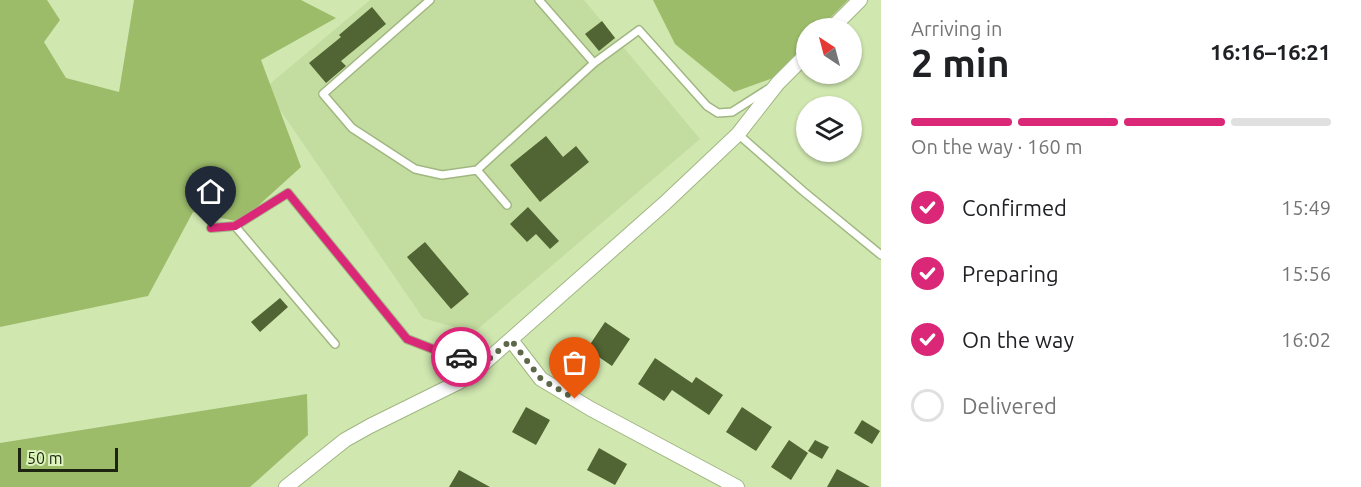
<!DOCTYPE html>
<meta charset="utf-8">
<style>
body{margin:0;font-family:Ubuntu,sans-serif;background:#f2f2f2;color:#202124;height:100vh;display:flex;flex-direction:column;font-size:22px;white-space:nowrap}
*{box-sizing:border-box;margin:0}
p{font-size:20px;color:#757577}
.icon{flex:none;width:33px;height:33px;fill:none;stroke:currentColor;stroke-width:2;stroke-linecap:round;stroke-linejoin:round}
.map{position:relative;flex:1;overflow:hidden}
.side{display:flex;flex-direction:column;background:#fff;width:480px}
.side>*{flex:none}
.needle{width:39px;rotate:324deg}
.tools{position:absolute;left:796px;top:18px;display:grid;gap:12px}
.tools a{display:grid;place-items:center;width:66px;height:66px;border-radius:50%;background:#fff;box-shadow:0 2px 4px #0004;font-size:30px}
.scale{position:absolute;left:18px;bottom:15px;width:100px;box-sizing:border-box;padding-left:6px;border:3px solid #1d2510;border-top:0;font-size:16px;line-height:21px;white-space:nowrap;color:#1d2510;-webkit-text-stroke:4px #ddf4bd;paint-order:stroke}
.pin{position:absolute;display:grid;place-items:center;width:51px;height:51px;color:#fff;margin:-62px -26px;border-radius:50% 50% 50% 0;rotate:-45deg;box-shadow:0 0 6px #0007}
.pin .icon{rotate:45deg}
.courier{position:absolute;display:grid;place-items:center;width:60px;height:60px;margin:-30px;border:4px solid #db2777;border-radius:50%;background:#fff;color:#222;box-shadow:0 2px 8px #0007}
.head em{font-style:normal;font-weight:700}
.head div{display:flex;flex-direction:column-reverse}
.head{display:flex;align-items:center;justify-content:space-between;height:102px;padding:0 30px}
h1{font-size:39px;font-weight:700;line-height:45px}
.bar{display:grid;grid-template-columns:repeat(4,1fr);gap:9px 6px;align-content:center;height:72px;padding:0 30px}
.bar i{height:8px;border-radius:4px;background:#e0e0e0}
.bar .on{background:#db2777}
.bar p{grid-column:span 4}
ol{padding:0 30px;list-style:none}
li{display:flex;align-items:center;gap:18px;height:66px}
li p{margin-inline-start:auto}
li .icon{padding:6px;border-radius:50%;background:#db2777;color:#fff;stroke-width:4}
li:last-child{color:#757577}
li i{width:33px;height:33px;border:3px solid #e0e0e0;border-radius:50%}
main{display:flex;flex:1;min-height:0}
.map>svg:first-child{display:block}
.built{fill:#c3dc9f}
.forest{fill:#9cbc6a}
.building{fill:#516433}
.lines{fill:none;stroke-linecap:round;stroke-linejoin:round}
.lane-casing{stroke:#a1b782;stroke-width:10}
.street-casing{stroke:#a1b782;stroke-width:16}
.lane{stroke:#fff;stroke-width:7}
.street{stroke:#fff;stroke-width:14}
.done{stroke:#5c6948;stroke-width:6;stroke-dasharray:0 10.8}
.route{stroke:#db2777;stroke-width:8}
</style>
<main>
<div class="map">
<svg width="881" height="487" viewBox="0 0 881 487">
<rect width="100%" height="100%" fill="#d0e7b0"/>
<!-- built -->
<path class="built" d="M 370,0 L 584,0 L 700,139 L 473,333 L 423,318 L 265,88 Z"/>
<!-- forest -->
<path class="forest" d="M 0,0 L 47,0 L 60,20 L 44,42 L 66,78 L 119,92 L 134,0 L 301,0 L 336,18 L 261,60 L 301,167 L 240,222 L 193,212 L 148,296 L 0,327 Z
M 653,0 L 848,0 L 820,28 L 807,28 L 807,43 L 773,78 L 734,92 L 675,44 Z
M 307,394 L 308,435 L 250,487 L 0,487 L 0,443 Z"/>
<!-- building -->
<path class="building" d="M 372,7 L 386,24 L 341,61 L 346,66 L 326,83 L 309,63 L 341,37 L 339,35 Z
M 602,21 L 615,38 L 599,51 L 585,34 Z
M 546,136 L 563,157 L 576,146 L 589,162 L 540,202 L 510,165 Z
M 528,207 L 559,241 L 550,249 L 536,234 L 527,242 L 510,224 Z
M 425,242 L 469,294 L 451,309 L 407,257 Z
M 280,298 L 288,307 L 260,332 L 251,322 Z
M 605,322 L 630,339 L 612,366 L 587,349 Z
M 655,358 L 692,383 L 696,377 L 723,395 L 709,415 L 672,390 L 664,401 L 638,384 Z
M 526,407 L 550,420 L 536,445 L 512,432 Z
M 742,407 L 772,427 L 756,451 L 726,432 Z
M 862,420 L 880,431 L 872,444 L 854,433 Z
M 789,440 L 808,453 L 791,480 L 771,467 Z
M 815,440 L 829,447 L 822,459 L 808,451 Z
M 599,448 L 627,464 L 615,485 L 587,470 Z
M 837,469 L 870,487 L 827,487 Z
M 459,470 L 490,487 L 449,487 Z"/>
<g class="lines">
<defs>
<path id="lane" d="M 430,0 L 323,94 L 352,128 L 415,169 L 442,175 L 477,170 L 594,63 L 639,30 L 707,106 L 718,113 L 732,112 L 768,89
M 539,0 L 594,63
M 738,134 L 803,191 L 881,255
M 477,170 L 507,205
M 235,226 L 335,344
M 211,228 L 235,226 L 288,193 L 407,339 L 438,351 L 483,364"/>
<path id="street" d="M 832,28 L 860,0
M 511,340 L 541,379 L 591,409 L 737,487
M 286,487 L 345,440 L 370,426 L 459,382 L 483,364 L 665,203 L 738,134 L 778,83 L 807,54"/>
</defs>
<!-- lane casing -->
<use href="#lane" class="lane-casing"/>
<!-- street casing -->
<use href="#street" class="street-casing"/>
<!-- lane -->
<use href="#lane" class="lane"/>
<!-- street -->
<use href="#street" class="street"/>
</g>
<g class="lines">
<!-- done -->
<path class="done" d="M 461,357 L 483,364 L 511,340 L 541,379 L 575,399"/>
<!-- route -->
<path class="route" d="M 211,228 L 235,226 L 288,193 L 407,339 L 438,351 L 461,357"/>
</g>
</svg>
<div class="tools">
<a><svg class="needle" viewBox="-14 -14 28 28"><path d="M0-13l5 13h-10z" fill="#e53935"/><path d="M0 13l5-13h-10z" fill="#757577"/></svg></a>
<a><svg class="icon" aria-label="layers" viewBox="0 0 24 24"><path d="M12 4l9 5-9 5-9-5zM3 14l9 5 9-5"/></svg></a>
</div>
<div class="scale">50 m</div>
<div class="pin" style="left:575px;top:399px;background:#ea580c"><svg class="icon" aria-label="bag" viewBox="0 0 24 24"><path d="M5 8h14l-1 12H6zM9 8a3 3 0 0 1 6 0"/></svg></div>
<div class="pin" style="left:211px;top:228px;background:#1f2937"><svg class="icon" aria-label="home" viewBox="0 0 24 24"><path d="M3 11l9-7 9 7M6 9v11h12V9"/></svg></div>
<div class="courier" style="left:461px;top:357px"><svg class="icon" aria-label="car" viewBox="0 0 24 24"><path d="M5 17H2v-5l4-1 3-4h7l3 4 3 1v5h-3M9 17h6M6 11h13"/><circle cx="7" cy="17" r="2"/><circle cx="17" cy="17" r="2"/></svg></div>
</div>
<section class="side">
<div class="head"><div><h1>2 min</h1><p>Arriving in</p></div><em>16:16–16:21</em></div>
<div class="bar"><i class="on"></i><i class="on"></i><i class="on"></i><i></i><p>On the way · 160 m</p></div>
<ol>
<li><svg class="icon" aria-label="check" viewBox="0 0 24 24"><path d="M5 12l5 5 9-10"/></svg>Confirmed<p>15:49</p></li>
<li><svg class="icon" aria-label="check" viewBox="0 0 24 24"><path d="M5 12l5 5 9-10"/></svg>Preparing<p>15:56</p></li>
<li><svg class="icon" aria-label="check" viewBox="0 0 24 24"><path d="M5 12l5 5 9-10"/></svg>On the way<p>16:02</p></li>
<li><i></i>Delivered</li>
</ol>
</section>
</main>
